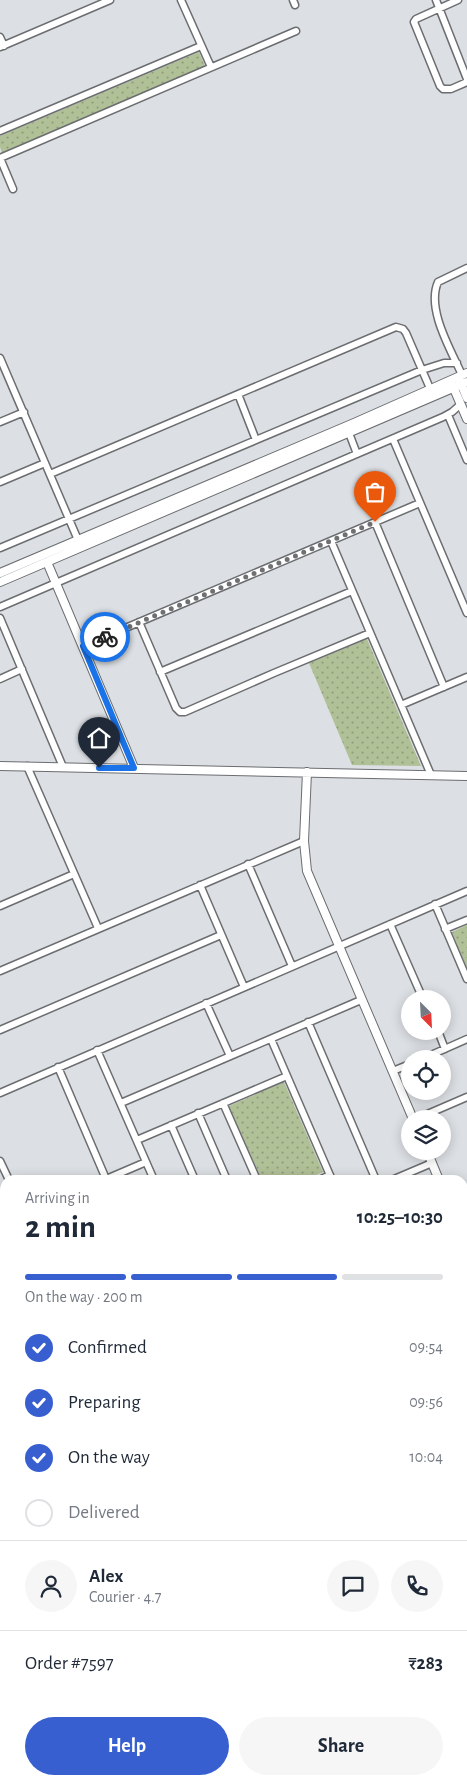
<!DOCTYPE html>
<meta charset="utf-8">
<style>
body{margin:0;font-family:"Alegreya Sans",sans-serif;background:#f6f6f7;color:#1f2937;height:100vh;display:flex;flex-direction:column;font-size:19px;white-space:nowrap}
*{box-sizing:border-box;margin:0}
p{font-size:16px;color:#747a83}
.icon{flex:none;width:28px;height:28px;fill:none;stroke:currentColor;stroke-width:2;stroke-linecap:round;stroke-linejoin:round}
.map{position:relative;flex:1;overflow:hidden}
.panel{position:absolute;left:0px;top:1175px;width:468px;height:610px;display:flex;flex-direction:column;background:#fff;border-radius:15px 15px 0 0;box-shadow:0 2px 12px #0003}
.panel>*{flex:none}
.needle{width:32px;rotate:156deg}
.controls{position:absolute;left:401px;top:990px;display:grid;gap:10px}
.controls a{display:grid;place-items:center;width:50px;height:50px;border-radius:50%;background:#fff;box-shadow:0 2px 12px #0003;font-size:25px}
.pin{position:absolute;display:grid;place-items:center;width:42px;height:42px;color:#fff;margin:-51px -21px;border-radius:50% 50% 50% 0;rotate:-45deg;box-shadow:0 0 5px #0007}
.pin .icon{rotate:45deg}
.courier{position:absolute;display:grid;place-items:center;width:50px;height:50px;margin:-25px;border:4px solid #1a73e8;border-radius:50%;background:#fff;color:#222;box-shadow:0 1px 6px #0007}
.headline em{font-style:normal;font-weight:700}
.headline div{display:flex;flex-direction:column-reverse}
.headline{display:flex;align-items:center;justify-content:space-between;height:85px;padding:0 25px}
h1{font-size:32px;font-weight:700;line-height:38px}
.bar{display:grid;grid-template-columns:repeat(4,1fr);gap:8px 5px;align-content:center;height:60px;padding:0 25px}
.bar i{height:6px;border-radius:4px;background:#e0e1e3}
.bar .selected{background:#375fd0}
.bar p{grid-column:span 4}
.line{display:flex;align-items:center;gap:12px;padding:0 25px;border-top:1px solid #e0e1e3}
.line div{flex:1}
.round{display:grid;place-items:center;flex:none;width:52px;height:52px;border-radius:26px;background:#f6f6f7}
ol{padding:0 25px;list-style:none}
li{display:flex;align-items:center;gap:15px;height:55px}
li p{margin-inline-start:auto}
li .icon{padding:5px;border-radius:50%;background:#375fd0;color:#fff;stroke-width:4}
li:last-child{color:#747a83}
li i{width:28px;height:28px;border:2px solid #e0e1e3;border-radius:50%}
.primary-button{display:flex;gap:10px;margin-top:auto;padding:10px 25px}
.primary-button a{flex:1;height:58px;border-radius:30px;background:#375fd0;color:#fff;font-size:20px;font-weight:700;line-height:58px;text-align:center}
.primary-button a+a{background:#f6f6f7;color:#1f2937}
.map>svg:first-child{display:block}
.green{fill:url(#green-dots)}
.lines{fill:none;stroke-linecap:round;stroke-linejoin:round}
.minor-casing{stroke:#6b6d70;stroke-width:9}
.tertiary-casing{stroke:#6b6d70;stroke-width:10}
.minor{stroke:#fff;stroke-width:6}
.tertiary{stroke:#fff;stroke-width:8}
.done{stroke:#6e7073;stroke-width:5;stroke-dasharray:0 9}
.route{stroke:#1a73e8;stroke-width:6}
</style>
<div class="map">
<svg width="467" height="1785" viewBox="0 0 467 1785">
<defs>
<pattern id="green-dots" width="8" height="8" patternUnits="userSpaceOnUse" patternTransform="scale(1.25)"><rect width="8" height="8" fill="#b1c197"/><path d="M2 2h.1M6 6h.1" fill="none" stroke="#919e7c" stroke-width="1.8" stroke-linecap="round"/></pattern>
</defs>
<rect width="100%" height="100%" fill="#dcdfe3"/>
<!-- green -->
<path class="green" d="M 199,52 L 205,66 L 2,153 L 0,147 L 0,136 Z
M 367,639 L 421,766 L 352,765 L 309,663 Z
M 467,925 L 467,968 L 452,932 Z
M 284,1082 L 323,1172 L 305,1180 L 262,1180 L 229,1106 Z
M 0,1536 L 5,1548 L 5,1678 L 0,1680 Z"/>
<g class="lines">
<defs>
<path id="minor" d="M 181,0 L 211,67
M 293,0 L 295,5
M 436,0 L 467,79
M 458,0 L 416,19 L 414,22 L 440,86 L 443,89 L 451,89 L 467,82
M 0,37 L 4,46
M 0,47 L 110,0
M 0,131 L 201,46
M 0,158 L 296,31
M 0,158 L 13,189
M 0,358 L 81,547
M 462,375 C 451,350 426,309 438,282 L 467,268
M 238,394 L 256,440
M 448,415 L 467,460
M 0,422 L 24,412
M 349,433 L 357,454
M 393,439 L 467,613
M 50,474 L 396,327 L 403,329 L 406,333 L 432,393
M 0,482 L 45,463
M 375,522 L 444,687
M 331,541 L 431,775
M 0,548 L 422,370 L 444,363 L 457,363
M 0,607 L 443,417 L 452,412 L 461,404
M 0,618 L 63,767
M 139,622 L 176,708 L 180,712 L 185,712 L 274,673 L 370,633
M 83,646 L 420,503
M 160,672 L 352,591
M 0,679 L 22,669
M 401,705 L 467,677
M 27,766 L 98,928
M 248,864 L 292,966
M 200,885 L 244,987
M 435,904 L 467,979
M 0,906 L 74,874
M 390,924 L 423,999
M 445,929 L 467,920
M 0,971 L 304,841
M 206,1003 L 230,1056
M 308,1022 L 376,1180
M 0,1030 L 221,935
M 438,1031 L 445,1049
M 271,1039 L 332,1180
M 97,1050 L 154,1180
M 422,1059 L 467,1039
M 58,1067 L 106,1179
M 393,1071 L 410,1064
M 0,1093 L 467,891
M 121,1103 L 361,1000
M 223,1103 L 257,1180
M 198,1113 L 227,1180
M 416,1119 L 467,1097
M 171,1125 L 195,1180
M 137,1140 L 287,1076
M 0,1161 L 9,1180
M 104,1180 L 146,1162
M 319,1180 L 330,1175
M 392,1180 L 432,1163
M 0,1350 L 5,1348
M 462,1380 L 467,1391
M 0,1416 L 5,1428
M 462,1417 L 467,1415
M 0,1468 L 5,1466
M 462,1475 L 467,1473
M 0,1536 L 5,1548
M 462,1559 L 467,1556
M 462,1611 L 467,1609
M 462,1658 L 467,1656
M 0,1680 L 5,1678
M 462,1701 L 467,1699
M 462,1730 L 467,1731
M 0,1754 L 5,1752
M 462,1755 L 467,1757
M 190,1780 L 193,1785
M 237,1780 L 239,1785
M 359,1782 L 360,1780
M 277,1785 L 278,1780
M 389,1785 L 391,1780"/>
<path id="tertiary" d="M 460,381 L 467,398
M 452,384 L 467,419
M 47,562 L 134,768
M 0,573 L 354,423 L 467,373
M 0,582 L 467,382
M 0,766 L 467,776
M 307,772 L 304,841 L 307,871 L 413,1119
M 427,1151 L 439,1180
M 462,1234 L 467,1244
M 0,1473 L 5,1484
M 0,1494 L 5,1506
M 462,1569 L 467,1567
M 462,1590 L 467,1588
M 0,1775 L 5,1773
M 121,1780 L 124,1785
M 132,1780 L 133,1785
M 9,1785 L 21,1780"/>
</defs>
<!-- minor casing -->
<use href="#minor" class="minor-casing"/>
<!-- tertiary casing -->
<use href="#tertiary" class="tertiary-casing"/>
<!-- minor -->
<use href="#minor" class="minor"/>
<!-- tertiary -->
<use href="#tertiary" class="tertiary"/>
</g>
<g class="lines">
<!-- done -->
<path class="done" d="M 105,637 L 375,522"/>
<!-- route -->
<path class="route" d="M 99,768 L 134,768 L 83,646 L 105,637"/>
</g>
</svg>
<div class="controls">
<a><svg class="needle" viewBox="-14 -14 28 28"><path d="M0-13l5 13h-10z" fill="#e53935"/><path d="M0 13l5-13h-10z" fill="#747a83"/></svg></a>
<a><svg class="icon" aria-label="locate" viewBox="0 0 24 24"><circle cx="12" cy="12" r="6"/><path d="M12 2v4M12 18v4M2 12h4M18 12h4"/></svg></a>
<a><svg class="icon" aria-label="layers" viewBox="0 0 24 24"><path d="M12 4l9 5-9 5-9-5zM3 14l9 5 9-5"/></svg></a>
</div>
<div class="pin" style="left:375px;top:522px;background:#ea580c"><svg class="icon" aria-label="bag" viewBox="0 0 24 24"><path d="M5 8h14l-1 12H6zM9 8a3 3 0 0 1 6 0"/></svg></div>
<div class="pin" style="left:99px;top:768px;background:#1f2937"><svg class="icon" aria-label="home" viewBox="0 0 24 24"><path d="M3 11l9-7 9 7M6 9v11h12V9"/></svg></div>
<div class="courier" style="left:105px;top:637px"><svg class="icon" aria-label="bike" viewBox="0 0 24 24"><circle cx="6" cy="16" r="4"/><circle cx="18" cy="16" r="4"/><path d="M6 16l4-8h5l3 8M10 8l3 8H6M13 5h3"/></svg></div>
<section class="panel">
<div class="headline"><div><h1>2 min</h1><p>Arriving in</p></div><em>10:25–10:30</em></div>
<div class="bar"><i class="selected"></i><i class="selected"></i><i class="selected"></i><i></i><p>On the way · 200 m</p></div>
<ol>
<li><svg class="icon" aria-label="check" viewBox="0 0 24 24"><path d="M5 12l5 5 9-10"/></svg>Confirmed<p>09:54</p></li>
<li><svg class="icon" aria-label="check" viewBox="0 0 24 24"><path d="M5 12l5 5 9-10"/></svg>Preparing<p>09:56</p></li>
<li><svg class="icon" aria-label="check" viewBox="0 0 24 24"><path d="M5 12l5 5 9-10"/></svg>On the way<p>10:04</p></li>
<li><i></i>Delivered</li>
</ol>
<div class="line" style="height:90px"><a class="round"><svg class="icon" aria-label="person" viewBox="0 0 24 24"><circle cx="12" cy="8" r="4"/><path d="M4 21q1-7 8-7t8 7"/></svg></a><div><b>Alex</b><p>Courier · 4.7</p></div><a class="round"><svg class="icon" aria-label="chat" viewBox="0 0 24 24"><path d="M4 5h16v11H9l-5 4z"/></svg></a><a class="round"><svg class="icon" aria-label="phone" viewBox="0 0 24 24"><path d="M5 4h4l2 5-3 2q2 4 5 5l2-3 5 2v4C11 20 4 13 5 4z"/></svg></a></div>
<div class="line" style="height:65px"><div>Order #7597</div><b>₹283</b></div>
<div class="primary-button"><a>Help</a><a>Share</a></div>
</section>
</div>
